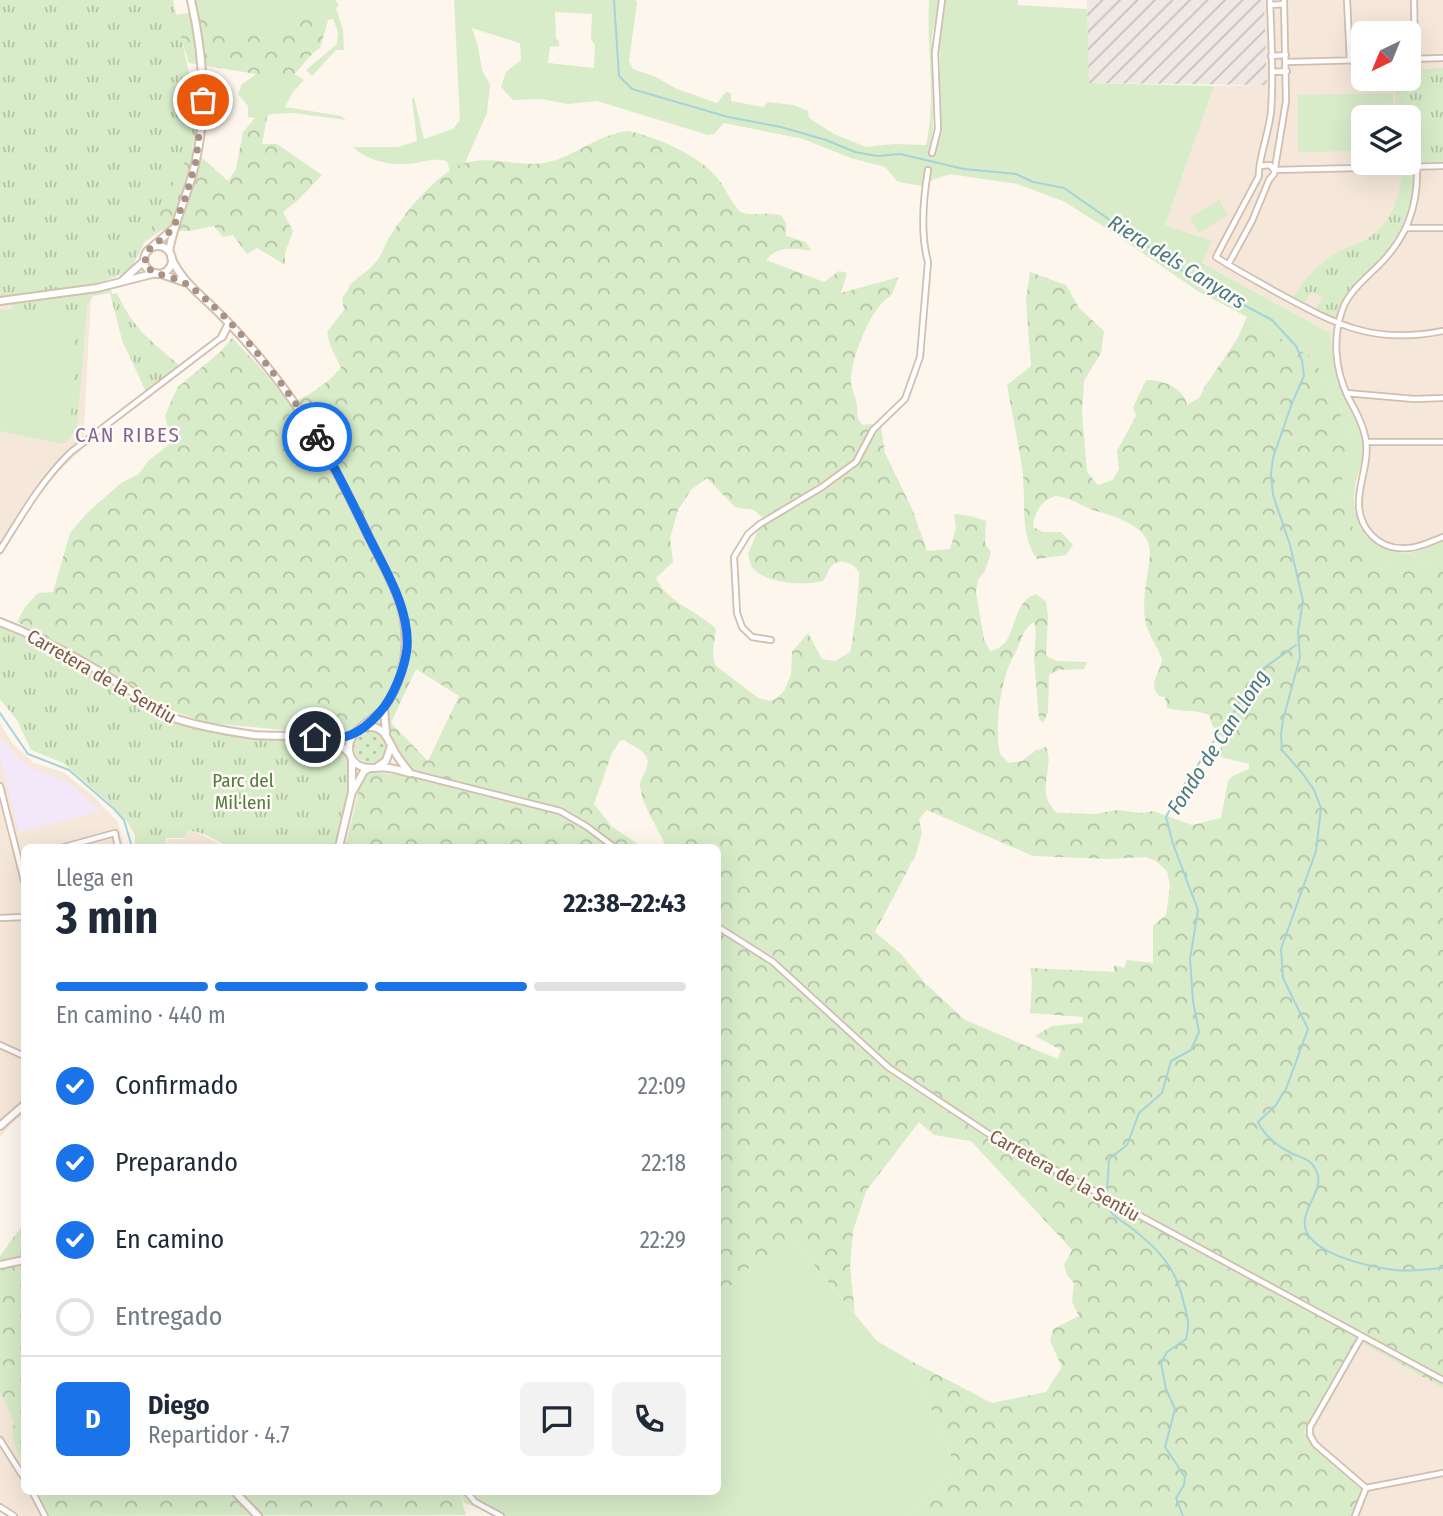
<!DOCTYPE html>
<html lang="es">
<meta charset="utf-8">
<style>
body{margin:0;font-family:"Fira Sans Condensed",sans-serif;background:#f2f2f3;color:#1f2937;height:100vh;display:flex;flex-direction:column;font-size:26px;white-space:nowrap}
*{box-sizing:border-box;margin:0}
p{font-size:23px;color:#747a83}
.icon{flex:none;width:38px;height:38px;fill:none;stroke:currentColor;stroke-width:2;stroke-linecap:round;stroke-linejoin:round}
.map{position:relative;flex:1;overflow:hidden}
.drawer{position:absolute;left:21px;top:844px;width:700px;height:651px;display:flex;flex-direction:column;background:#fff;border-radius:10px;box-shadow:0 7px 28px #0002}
.drawer>*{flex:none}
.needle{width:46px;rotate:223deg}
.tools{position:absolute;left:1351px;top:21px;display:grid;gap:14px}
.tools a{display:grid;place-items:center;width:70px;height:70px;border-radius:10px;background:#fff;box-shadow:0 7px 28px #0002;font-size:35px}
.pin{position:absolute;display:grid;place-items:center;width:60px;height:60px;color:#fff;margin:-30px;border:4px solid #fff;border-radius:50%;box-shadow:0 2px 7px #0007}
.courier{position:absolute;display:grid;place-items:center;width:70px;height:70px;margin:-35px;border:5px solid #1a73e8;border-radius:50%;background:#fff;color:#222;box-shadow:0 2px 9px #0007}
.overview em{font-style:normal;font-weight:700}
.overview div{display:flex;flex-direction:column-reverse}
.overview{display:flex;align-items:center;justify-content:space-between;height:119px;padding:0 35px}
h1{font-size:46px;font-weight:700;line-height:52px}
.bar{display:grid;grid-template-columns:repeat(4,1fr);gap:10px 7px;align-content:center;height:84px;padding:0 35px}
.bar i{height:9px;border-radius:5px;background:#e0e1e3}
.bar .on{background:#1a73e8}
.bar p{grid-column:span 4}
.line{display:flex;align-items:center;gap:18px;padding:0 35px;border-top:2px solid #e0e1e3}
.line div{flex:1}
.round{display:grid;place-items:center;flex:none;width:74px;height:74px;border-radius:10px;background:#f2f2f3}
ol{padding:0 35px;list-style:none}
li{display:flex;align-items:center;gap:21px;height:77px}
li p{margin-inline-start:auto}
li .icon{padding:7px;border-radius:50%;background:#1a73e8;color:#fff;stroke-width:4}
li:last-child{color:#747a83}
li i{width:38px;height:38px;border:4px solid #e0e1e3;border-radius:50%}
.map>svg:first-child{display:block}
.residential{fill:#f5e8da;fill-rule:evenodd}
.industrial{fill:url(#industrial-furrows)}
.education{fill:#f3e8fa}
.grass{fill:#d8ecc9;fill-rule:evenodd}
.forest{fill:url(#forest-crowns);fill-rule:evenodd}
.park{fill:url(#park-tufts)}
.garden{fill:url(#garden-dots)}
.lines{fill:none;stroke-linecap:round;stroke-linejoin:round}
.stream{stroke:#a5d3da;stroke-width:2}
.street-casing{stroke:#d1beb0;stroke-width:8}
.secondary-casing{stroke:#d6c0b0;stroke-width:10}
.street{stroke:#fff;stroke-width:4.5}
.secondary{stroke:#fff;stroke-width:6}
.done{stroke:#a89285;stroke-width:7;stroke-dasharray:0 12.6}
.route{stroke:#1a73e8;stroke-width:9}
.labels{text-anchor:middle;stroke-width:5;stroke-linejoin:round;paint-order:stroke}
.street-label{font-size:19px;fill:#7a5c4d;stroke:#fffaf3}
.park-label{font-size:19px;fill:#537a41;stroke:#fffaf3}
.water-label{font-size:21px;font-style:italic;fill:#437c86;stroke:#fffaf3}
.neighbourhood-label{font-size:21px;letter-spacing:2px;fill:#846695;stroke:#fffaf3}
</style>
<div class="map">
<svg width="1443" height="1516" viewBox="0 0 1443 1516">
<defs>
<pattern id="industrial-furrows" width="10" height="10" patternUnits="userSpaceOnUse" patternTransform="scale(1.75)"><rect width="10" height="10" fill="#efe9e4"/><path d="M-1 1l2-2M0 10L10 0M9 11l2-2" fill="none" stroke="#c7c0bb"/></pattern>
<pattern id="forest-crowns" width="20" height="18" patternUnits="userSpaceOnUse" patternTransform="scale(1.75)"><rect width="20" height="18" fill="#d8ecc9"/><path d="M2 6a3 3 0 1 1 6 0M12 15a3 3 0 1 1 6 0" fill="none" stroke="#b4c2a5"/></pattern>
<pattern id="park-tufts" width="24" height="20" patternUnits="userSpaceOnUse" patternTransform="scale(1.75)"><rect width="24" height="20" fill="#d8ecc9"/><path d="M3 7l-1-3M5 7V3M7 7l1-3M15 17l-1-3M17 17v-4M19 17l1-3" fill="none" stroke="#b4c2a5"/></pattern>
<pattern id="garden-dots" width="8" height="8" patternUnits="userSpaceOnUse" patternTransform="scale(1.75)"><rect width="8" height="8" fill="#d8ecc9"/><path d="M2 2h.1M6 6h.1" fill="none" stroke="#b4c2a5" stroke-width="1.8" stroke-linecap="round"/></pattern>
</defs>
<rect width="100%" height="100%" fill="#fdf6ec"/>
<!-- residential -->
<path class="residential" d="M 1264,0 L 1443,0 L 1443,540 L 1413,552 L 1388,551 L 1365,534 L 1360,521 L 1354,495 L 1362,464 L 1359,430 L 1340,385 L 1330,333 L 1202,263 L 1211,241 L 1165,225 L 1214,86 L 1267,85 ZM 1363,33 L 1409,33 L 1409,79 L 1363,79 ZM 1363,117 L 1409,117 L 1409,163 L 1363,163 Z
M 88,294 L 91,295 L 83,448 L 46,484 L 0,557 L 0,303 Z
M 0,723 L 13,744 L 34,763 L 63,772 L 92,795 L 118,822 L 124,847 L 24,847 L 24,1115 L 15,1120 L 0,1137 Z
M 188,830 L 202,835 L 227,847 L 167,847 L 167,839 L 185,839 Z
M 1356,1339 L 1443,1388 L 1443,1516 L 1353,1516 L 1362,1491 L 1304,1432 Z
M 0,1393 L 14,1422 L 12,1436 L 24,1469 L 24,1491 L 37,1491 L 50,1516 L 4,1516 L 0,1512 Z"/>
<!-- industrial -->
<path class="industrial" d="M 1087,0 L 1264,0 L 1267,85 L 1088,83 Z"/>
<!-- education -->
<path class="education" d="M 0,737 L 18,759 L 32,768 L 68,782 L 101,811 L 19,832 L 0,756 Z"/>
<!-- grass -->
<path class="grass" d="M 195,0 L 335,0 L 339,5 L 336,8 L 343,30 L 344,50 L 336,50 L 312,76 L 306,70 L 337,44 L 338,32 L 333,19 L 257,34 L 237,33 L 198,14 Z
M 454,0 L 635,0 L 637,2 L 629,61 L 633,69 L 656,77 L 677,89 L 717,103 L 726,92 L 731,93 L 731,101 L 763,107 L 768,102 L 793,105 L 808,111 L 809,118 L 834,134 L 866,147 L 894,144 L 926,145 C 937,98 926,48 929,0 L 940,0 L 932,35 L 933,130 L 928,153 L 934,155 L 941,128 L 939,39 L 946,0 L 1018,0 L 1018,5 L 1087,9 L 1089,83 L 1214,86 L 1165,225 L 1212,241 L 1202,263 L 1330,333 C 1333,351 1333,370 1340,386 C 1348,405 1361,424 1363,446 C 1364,462 1356,477 1354,493 C 1351,526 1379,558 1413,552 C 1423,550 1434,544 1443,540 L 1443,565 C 1427,560 1411,573 1395,568 C 1382,564 1365,550 1357,538 C 1349,526 1341,485 1342,470 C 1343,460 1348,454 1353,446 L 1341,418 L 1340,404 L 1320,374 L 1317,361 L 1247,317 L 1196,290 L 1121,238 L 1065,202 L 1017,184 L 950,174 L 932,180 L 923,186 L 904,183 L 897,181 L 885,167 L 851,158 L 803,139 L 724,123 L 714,134 L 708,135 L 597,101 L 568,104 L 541,99 L 513,100 L 501,87 L 506,72 L 521,60 L 520,43 L 472,28 L 478,47 L 482,70 L 490,85 L 487,113 L 461,172 L 451,176 L 447,161 C 434,158 427,161 415,163 C 394,167 367,161 353,147 L 398,147 L 417,141 L 412,99 L 414,97 L 424,139 L 453,129 L 460,120 ZM 555,12 L 592,14 L 591,39 L 595,45 L 594,68 L 548,63 L 550,47 L 559,46 L 559,41 L 556,38 Z
M 258,73 L 293,73 L 304,80 L 293,92 L 285,107 L 341,116 L 346,120 L 294,113 L 270,114 L 264,120 L 248,117 L 248,106 L 238,94 L 242,84 Z
M 1393,93 L 1393,117 L 1363,117 L 1363,151 L 1298,152 L 1298,95 Z
M 1219,200 L 1228,215 L 1199,233 L 1190,218 Z
M 13,309 L 77,323 L 70,439 L 63,444 L 0,431 L 0,310 Z
M 789,1240 L 804,1253 L 877,1341 L 911,1361 L 955,1465 L 908,1516 L 493,1516 L 483,1509 L 464,1503 L 459,1491 L 718,1491 L 718,1292 L 736,1283 L 748,1269 Z"/>
<!-- forest -->
<path class="forest" d="M 212,9 C 217,14 222,24 227,27 C 239,35 266,33 279,28 C 290,5 309,6 328,21 L 320,48 C 306,56 301,72 287,79 L 189,63 C 184,47 179,33 175,15 Z
M 260,112 L 267,117 L 262,144 L 277,144 L 322,175 L 298,200 L 283,212 L 293,231 L 285,253 L 285,265 L 257,248 L 247,254 L 233,235 L 223,237 L 214,226 L 189,231 L 162,230 L 136,248 L 186,143 L 228,181 L 236,169 L 243,132 Z
M 628,131 C 657,137 701,156 719,180 C 727,191 731,202 740,212 C 754,217 768,211 782,216 L 786,224 L 786,236 L 806,242 L 811,251 C 794,248 777,246 766,260 L 824,282 L 839,271 L 847,273 L 841,293 L 899,277 L 891,296 C 871,306 852,356 851,378 C 850,388 856,396 857,405 C 858,414 856,419 863,425 L 872,424 L 881,427 L 885,453 L 913,511 L 927,551 L 950,549 L 956,528 L 954,514 L 971,516 L 986,521 L 985,544 L 991,552 L 985,571 L 978,580 L 976,592 L 984,639 L 990,651 C 1021,645 1007,604 1036,594 L 1046,602 L 1048,615 L 1046,656 L 1057,661 L 1087,662 L 1084,669 L 1059,670 L 1049,675 L 1048,712 L 1043,723 L 1039,719 L 1034,657 L 1036,634 L 1034,622 C 1025,628 1022,636 1019,645 C 1015,654 1010,662 1007,671 C 999,694 995,731 1000,754 L 1009,763 L 1022,761 L 1035,751 L 1046,747 C 1056,767 1033,791 1057,813 L 1095,814 L 1118,810 L 1141,813 L 1153,811 L 1192,825 L 1221,818 L 1228,781 L 1232,776 L 1249,769 L 1249,764 L 1221,757 L 1220,750 L 1223,738 L 1212,725 L 1209,715 C 1195,709 1181,712 1167,708 L 1165,697 L 1159,696 C 1147,683 1161,673 1162,659 C 1157,645 1147,634 1145,619 C 1138,561 1181,534 1096,511 C 1082,507 1072,498 1056,496 C 1042,500 1034,512 1033,527 L 1043,532 L 1061,532 L 1073,545 L 1066,555 L 1037,559 C 1018,531 1027,499 1022,467 C 1018,440 1012,413 1007,385 L 1031,366 L 1026,300 L 1030,272 L 1066,285 L 1079,308 L 1104,331 L 1101,353 L 1084,381 L 1082,413 L 1087,472 L 1098,485 L 1113,480 L 1119,469 L 1117,451 L 1136,416 L 1133,407 L 1146,380 C 1162,380 1184,387 1187,405 L 1200,397 L 1205,386 L 1236,341 L 1247,317 L 1317,361 L 1320,374 L 1340,404 L 1341,418 L 1353,446 C 1348,454 1343,461 1342,470 C 1341,485 1349,526 1358,538 C 1365,550 1382,564 1395,568 C 1411,573 1427,560 1443,565 L 1443,1388 L 1356,1340 L 1304,1432 L 1362,1491 L 1353,1516 L 908,1516 L 955,1465 L 911,1361 L 992,1403 L 1046,1392 L 1062,1367 L 1050,1341 L 1053,1329 L 1079,1316 L 1072,1302 L 1074,1283 L 1067,1275 L 1064,1265 L 1072,1250 L 971,1141 L 934,1135 L 919,1122 L 866,1191 L 853,1231 L 850,1267 L 855,1314 L 804,1253 L 789,1240 L 784,1252 L 773,1261 L 758,1262 L 748,1269 L 736,1283 L 718,1292 L 718,847 L 666,847 C 658,827 643,808 640,787 C 639,776 652,768 646,756 C 642,749 630,745 624,740 L 620,741 L 612,753 L 594,804 L 612,827 L 643,847 L 345,847 L 359,789 L 368,772 L 413,776 L 399,750 L 371,720 L 352,732 L 338,735 L 208,723 L 170,710 L 61,644 L 17,622 L 25,607 L 38,593 L 53,592 L 70,533 L 88,512 L 121,483 L 139,474 L 148,461 L 176,439 L 167,426 L 165,416 L 173,397 L 178,387 L 220,352 L 232,338 C 252,358 272,380 289,404 C 310,395 326,385 341,368 L 330,345 L 327,332 L 344,310 L 342,298 L 348,290 L 349,286 C 356,278 366,273 373,265 C 382,257 385,243 392,233 C 407,210 441,168 469,162 C 495,156 523,168 549,162 C 577,155 599,134 628,131 ZM 707,478 L 735,507 L 754,510 L 763,518 L 748,554 C 748,555 751,565 751,566 C 763,584 804,586 823,581 C 828,575 828,566 836,563 C 844,559 857,565 859,573 C 860,578 853,648 850,652 L 835,661 L 822,659 L 808,633 L 792,652 L 791,675 L 784,691 L 776,699 L 770,701 L 758,698 L 715,665 L 713,652 L 716,629 C 697,610 667,603 656,578 L 673,562 L 670,538 L 678,510 L 691,490 ZM 416,669 L 459,696 L 428,761 L 391,723 ZM 927,810 L 1033,856 L 1108,859 L 1146,857 L 1156,861 L 1167,871 L 1170,886 L 1166,915 L 1153,926 L 1153,963 L 1127,960 L 1124,968 L 1114,965 L 1114,972 L 1030,968 L 1032,981 L 1030,1013 L 1083,1017 L 1083,1023 L 1052,1026 L 1035,1036 L 1061,1050 L 1058,1059 L 965,1020 L 926,984 L 900,953 L 875,932 L 916,854 L 922,833 L 919,819 Z
M 24,1223 L 24,1469 L 12,1436 L 14,1422 L 0,1393 L 0,1256 Z
M 37,1491 L 459,1491 L 466,1515 L 50,1516 Z"/>
<!-- park -->
<path class="park" d="M 0,0 L 173,0 L 201,129 L 131,269 C 91,292 45,293 0,298 Z
M 1443,68 L 1443,162 L 1394,163 L 1409,163 L 1409,117 L 1395,117 L 1396,79 L 1409,79 L 1409,70 Z
M 1416,169 C 1413,204 1406,227 1383,255 C 1365,277 1345,292 1337,321 L 1315,310 L 1322,297 L 1311,292 L 1304,304 L 1293,297 C 1304,281 1314,268 1330,257 C 1341,249 1354,246 1365,240 C 1392,225 1399,197 1403,170 Z
M 111,289 L 112,294 L 117,293 C 133,329 151,341 180,366 L 146,392 L 122,340 L 110,293 L 93,296 L 87,306 L 77,430 L 70,439 L 76,324 L 13,309 L 11,304 Z
M 0,626 L 35,639 L 172,722 L 193,728 L 314,742 C 323,743 335,744 341,750 C 363,770 341,823 334,847 L 229,847 L 204,834 L 188,830 L 185,838 L 166,838 L 166,847 L 135,847 L 135,835 L 126,820 L 106,800 L 63,763 L 31,750 L 17,720 L 0,699 Z"/>
<!-- garden -->
<path class="garden" d="M354 747a16 16 0 1 1 32 0a16 16 0 1 1-32 0Z"/>
<g class="lines">
<!-- stream -->
<path class="stream" d="M 614,0 L 619,76 L 632,89 L 728,117 L 781,127 L 826,140 L 855,152 L 877,156 L 900,154 L 964,169 L 1016,174 L 1033,182 L 1064,188 L 1193,278 L 1272,320 L 1296,346 L 1302,360 L 1304,376 L 1292,403 L 1273,458 L 1271,474 L 1273,495 L 1290,545 L 1303,601 L 1298,632 L 1300,657 L 1283,720 L 1281,735 L 1282,750 L 1303,774 L 1314,790 L 1321,808 L 1316,851 L 1281,949 L 1283,978 L 1308,1029 L 1286,1089 L 1276,1105 L 1258,1122 C 1265,1137 1279,1147 1293,1154 C 1302,1158 1310,1159 1315,1168 C 1326,1186 1307,1202 1305,1219 C 1299,1253 1371,1267 1395,1270 C 1410,1272 1427,1269 1443,1268
M 0,713 L 28,754 L 69,770 L 114,809 L 124,820 L 132,847
M 1107,1191 L 1109,1159 L 1127,1145 L 1139,1113 L 1162,1093 L 1171,1061 L 1191,1050 L 1199,1032 L 1193,1001 L 1190,959 L 1198,910 L 1173,844 L 1166,817 L 1180,791 L 1264,668 L 1296,645
M 1106,1206 C 1115,1218 1119,1219 1130,1227 C 1156,1247 1174,1265 1182,1296 C 1186,1313 1191,1322 1186,1339 L 1167,1352 L 1161,1363 L 1166,1389 L 1175,1409 L 1165,1447 L 1185,1477 L 1184,1485 L 1176,1498 L 1183,1516"/>
<defs>
<path id="street" d="M 1270,0 C 1271,36 1274,75 1271,111 C 1270,129 1257,163 1259,176 L 1216,257 C 1236,270 1257,281 1278,293 C 1337,325 1374,345 1443,331
M 1347,0 L 1350,61
M 1414,0 L 1415,59
M 1270,5 L 1284,4
M 1271,56 L 1286,55
M 1409,59 L 1443,58
M 1287,62 L 1363,60
M 1272,72 L 1287,71
M 932,153 L 938,129 L 935,53 L 942,0
M 1260,166 L 1270,165 L 1274,170
M 1417,168 C 1418,208 1406,239 1377,267 C 1365,279 1349,292 1343,308 C 1332,337 1335,369 1348,397 C 1355,410 1364,426 1366,441 C 1369,460 1360,480 1359,499 C 1357,528 1379,551 1408,548 C 1419,548 1432,541 1443,537
M 1274,170 L 1443,166
M 1407,228 L 1443,228
M 1228,265 L 1252,221 L 1269,180 L 1274,174 L 1286,101 L 1284,0
M 1346,393 L 1414,399 L 1443,398
M 1366,442 L 1443,442
M 0,550 C 22,515 41,481 71,452 L 222,337
M 771,640 L 752,637 L 742,627 L 737,613 L 734,557 L 748,534 L 760,524 L 822,487 L 856,462 L 873,430 L 905,399 L 920,357 L 928,262 C 920,233 923,200 928,170
M 410,773 L 560,811 L 586,826 L 614,847
M 0,786 L 24,881
M 64,847 L 115,833 L 118,847
M 0,918 L 24,917
M 718,927 L 773,962 L 888,1067 L 989,1134 L 1443,1380
M 0,1045 L 24,1056
M 0,1440 L 24,1478
M 1366,1488 L 1443,1473
M 32,1491 L 45,1516
M 466,1491 L 475,1502 L 501,1516
M 0,1507 L 14,1516
M 1355,1516 L 1366,1488 L 1315,1444 L 1310,1435 L 1310,1427 L 1362,1336"/>
<path id="secondary" d="M 153,246 L 173,229
M144 260a14 14 0 1 1 28 0a14 14 0 1 1-28 0Z
M 169,252 C 174,220 190,191 196,160 C 208,106 203,53 191,0
M 171,257 C 181,281 201,295 219,313 C 236,330 253,349 268,368 C 309,418 338,473 366,531 C 376,552 387,572 396,593 C 412,631 408,676 383,709 C 374,720 358,726 352,737 C 346,747 349,759 358,765 C 368,771 379,766 389,768 C 396,769 403,771 410,773
M 161,274 L 184,282
M 122,281 L 144,261
M 0,301 L 97,288 L 156,273
M 222,337 L 229,323
M 0,622 C 60,645 116,680 168,716 C 195,726 226,731 254,735 C 281,738 329,730 348,752
M 384,709 L 386,733
M 365,727 C 386,725 387,740 396,754 C 400,761 405,767 410,773
M 330,739 L 352,736
M 377,767 L 386,761 L 391,746
M 353,791 L 364,771 L 368,769
M 339,847 L 352,792 L 352,759
M 0,1126 L 24,1105
M 0,1265 L 24,1260
M 234,1491 L 258,1516"/>
</defs>
<!-- street casing -->
<use href="#street" class="street-casing"/>
<!-- secondary casing -->
<use href="#secondary" class="secondary-casing"/>
<!-- street -->
<use href="#street" class="street"/>
<!-- secondary -->
<use href="#secondary" class="secondary"/>
</g>
<g class="lines">
<!-- done -->
<path class="done" d="M 203,100 L 196,161 L 186,196 L 173,229 L 146,252 L 145,265 C 153,276 175,276 188,285 C 234,318 289,389 317,437"/>
<!-- route -->
<path class="route" d="M 315,737 C 345,741 360,735 380,712 C 393,698 405,668 407,648 C 410,608 384,568 367,533 C 351,500 336,468 317,437"/>
</g>
<g class="labels">
<!-- street labels -->
<g class="street-label">
<text transform="translate(102 676) rotate(30)" y="7">Carretera de la Sentiu</text>
<text transform="translate(1065 1175) rotate(29)" y="7">Carretera de la Sentiu</text>
</g>
<!-- park labels -->
<g class="park-label">
<text x="243" y="787">Parc del<tspan x="243" dy="22">Mil·leni</tspan></text>
</g>
<!-- water labels -->
<g class="water-label">
<text transform="translate(1177 262) rotate(32)" y="7">Riera dels Canyars</text>
<text transform="translate(1218 742) rotate(-57)" y="7">Fondo de Can Llong</text>
</g>
<!-- neighbourhood labels -->
<g class="neighbourhood-label">
<text x="128" y="442">CAN RIBES</text>
</g>
</g>
</svg>
<div class="tools">
<a><svg class="needle" viewBox="-14 -14 28 28"><path d="M0-13l5 13h-10z" fill="#e53935"/><path d="M0 13l5-13h-10z" fill="#747a83"/></svg></a>
<a><svg class="icon" aria-label="layers" viewBox="0 0 24 24"><path d="M12 4l9 5-9 5-9-5zM3 14l9 5 9-5"/></svg></a>
</div>
<div class="pin" style="left:203px;top:100px;background:#ea580c"><svg class="icon" aria-label="bag" viewBox="0 0 24 24"><path d="M5 8h14l-1 12H6zM9 8a3 3 0 0 1 6 0"/></svg></div>
<div class="pin" style="left:315px;top:737px;background:#1f2937"><svg class="icon" aria-label="home" viewBox="0 0 24 24"><path d="M3 11l9-7 9 7M6 9v11h12V9"/></svg></div>
<div class="courier" style="left:317px;top:437px"><svg class="icon" aria-label="bike" viewBox="0 0 24 24"><circle cx="6" cy="16" r="4"/><circle cx="18" cy="16" r="4"/><path d="M6 16l4-8h5l3 8M10 8l3 8H6M13 5h3"/></svg></div>
<section class="drawer">
<div class="overview"><div><h1>3 min</h1><p>Llega en</p></div><em>22:38–22:43</em></div>
<div class="bar"><i class="on"></i><i class="on"></i><i class="on"></i><i></i><p>En camino · 440 m</p></div>
<ol>
<li><svg class="icon" aria-label="check" viewBox="0 0 24 24"><path d="M5 12l5 5 9-10"/></svg>Confirmado<p>22:09</p></li>
<li><svg class="icon" aria-label="check" viewBox="0 0 24 24"><path d="M5 12l5 5 9-10"/></svg>Preparando<p>22:18</p></li>
<li><svg class="icon" aria-label="check" viewBox="0 0 24 24"><path d="M5 12l5 5 9-10"/></svg>En camino<p>22:29</p></li>
<li><i></i>Entregado</li>
</ol>
<div class="line" style="height:126px"><b class="round" style="background:#1a73e8;color:#fff">D</b><div><b>Diego</b><p>Repartidor · 4.7</p></div><a class="round"><svg class="icon" aria-label="chat" viewBox="0 0 24 24"><path d="M4 5h16v11H9l-5 4z"/></svg></a><a class="round"><svg class="icon" aria-label="phone" viewBox="0 0 24 24"><path d="M5 4h4l2 5-3 2q2 4 5 5l2-3 5 2v4C11 20 4 13 5 4z"/></svg></a></div>
</section>
</div>
